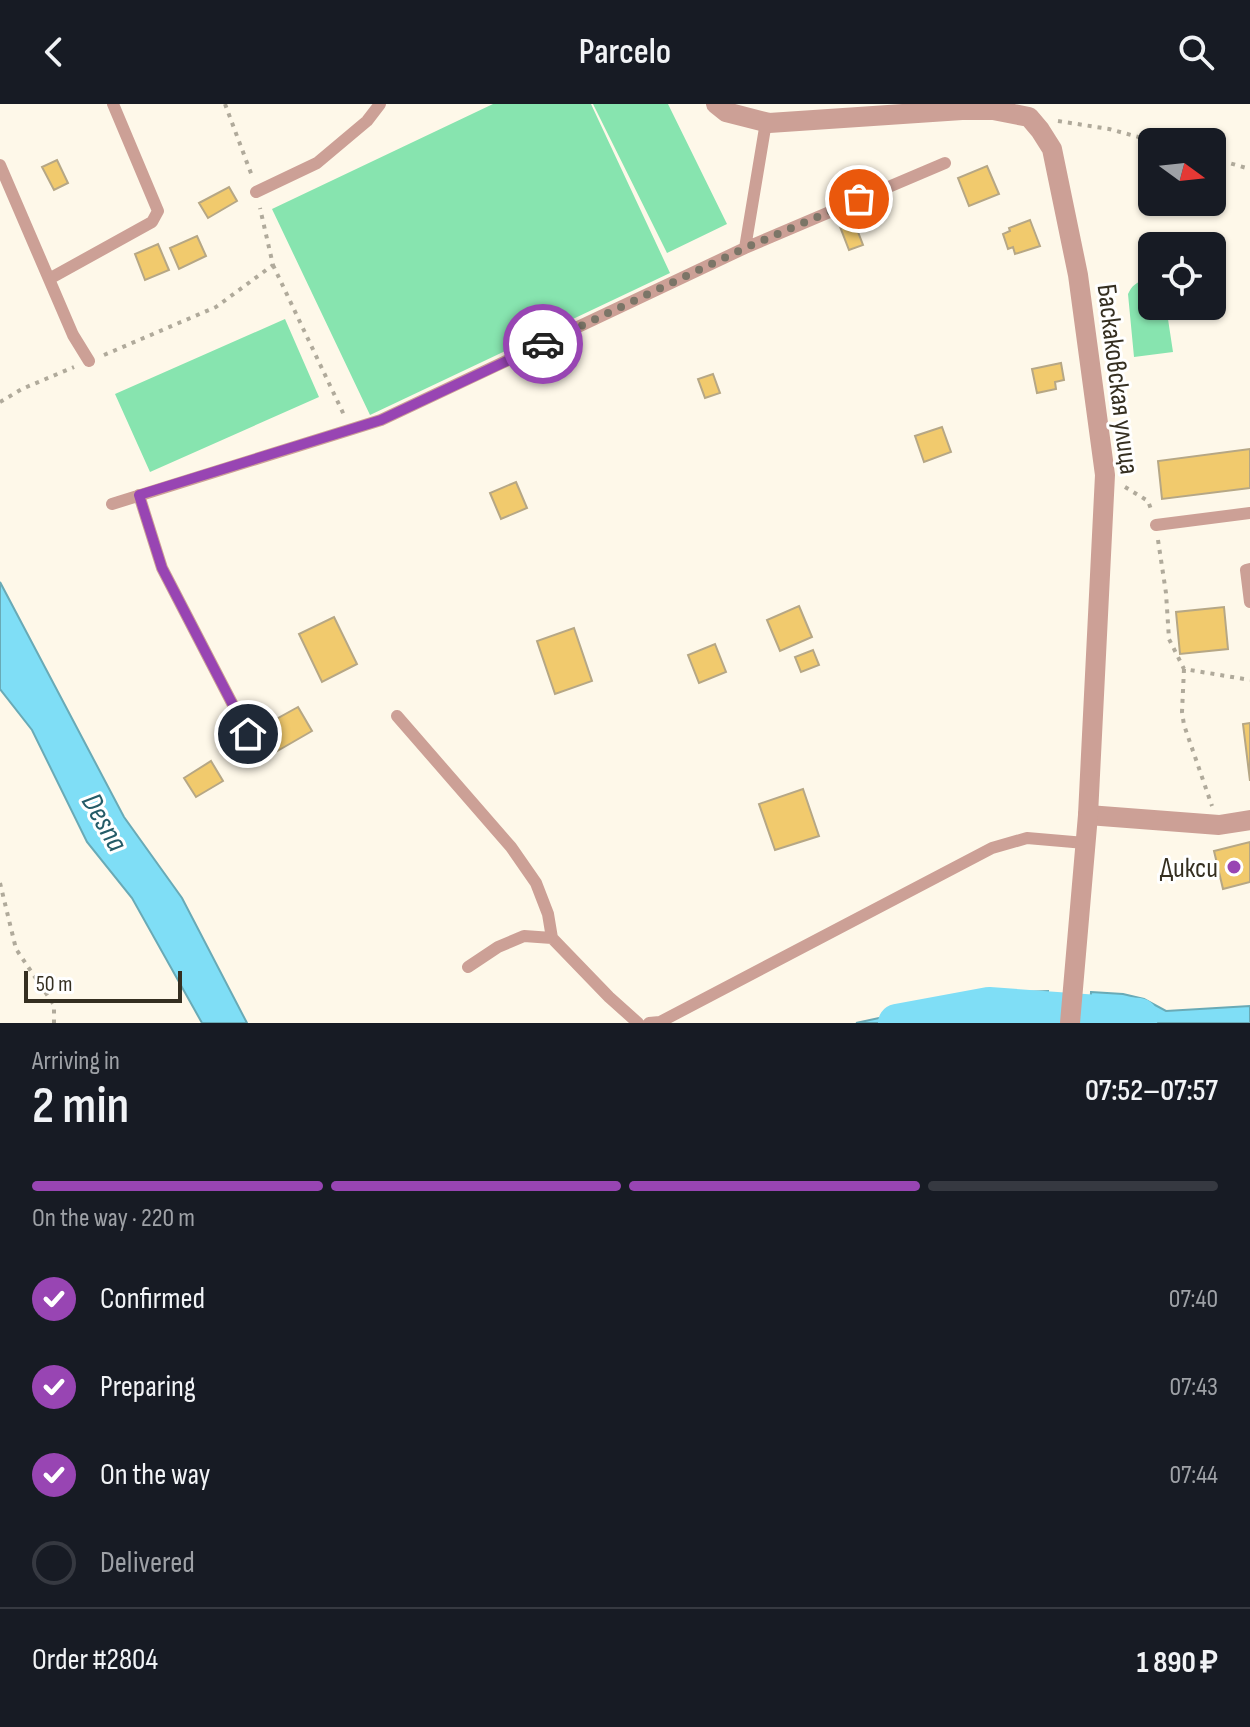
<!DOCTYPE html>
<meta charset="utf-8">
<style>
body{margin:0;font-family:"Sofia Sans Condensed",sans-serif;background:#20242c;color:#f1f3f6;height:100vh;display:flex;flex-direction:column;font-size:30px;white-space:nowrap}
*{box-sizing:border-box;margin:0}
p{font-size:26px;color:#9ea1a6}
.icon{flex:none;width:44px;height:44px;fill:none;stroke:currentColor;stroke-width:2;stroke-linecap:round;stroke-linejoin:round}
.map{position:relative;height:919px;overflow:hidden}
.side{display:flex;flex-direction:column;background:#171b24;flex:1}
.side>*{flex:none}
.needle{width:52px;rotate:105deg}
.fabs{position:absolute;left:1138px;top:24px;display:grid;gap:16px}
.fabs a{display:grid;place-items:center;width:88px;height:88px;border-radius:12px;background:#171b24;box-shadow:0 2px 6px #0004;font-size:40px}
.scale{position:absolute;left:24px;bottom:20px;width:158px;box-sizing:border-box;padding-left:8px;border:4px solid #352f21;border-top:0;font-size:22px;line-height:28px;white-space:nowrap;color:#352f21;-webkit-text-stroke:6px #fff;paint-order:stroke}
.pin{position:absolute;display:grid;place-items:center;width:68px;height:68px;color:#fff;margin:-34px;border:4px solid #fff;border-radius:50%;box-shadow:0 2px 8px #0007}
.courier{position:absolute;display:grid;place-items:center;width:80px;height:80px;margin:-40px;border:6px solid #9845b3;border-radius:50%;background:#fff;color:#222;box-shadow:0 2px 10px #0007}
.summary em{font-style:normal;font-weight:600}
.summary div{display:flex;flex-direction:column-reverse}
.summary{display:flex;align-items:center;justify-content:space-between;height:136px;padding:0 32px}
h1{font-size:52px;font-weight:600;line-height:60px}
.bar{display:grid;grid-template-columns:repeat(4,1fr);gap:12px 8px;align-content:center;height:96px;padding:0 32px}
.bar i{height:10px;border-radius:6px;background:#363941}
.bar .selected{background:#9845b3}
.bar p{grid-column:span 4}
.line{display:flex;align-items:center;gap:20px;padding:0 32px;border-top:2px solid #363941}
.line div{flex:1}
ol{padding:0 32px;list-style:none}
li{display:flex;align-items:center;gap:24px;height:88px}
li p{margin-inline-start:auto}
li .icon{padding:8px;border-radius:50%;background:#9845b3;color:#fff;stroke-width:4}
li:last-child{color:#9ea1a6}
li i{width:44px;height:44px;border:4px solid #363941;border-radius:50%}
header{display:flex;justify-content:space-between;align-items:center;height:104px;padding:0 32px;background:#171b24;font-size:36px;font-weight:600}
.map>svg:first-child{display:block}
.green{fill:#87e4af}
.water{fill:#7fdef6;stroke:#69aab6;stroke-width:2}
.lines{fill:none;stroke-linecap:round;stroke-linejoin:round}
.river{stroke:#7fdef6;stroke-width:38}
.building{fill:#f1ca6d;stroke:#b6a785;stroke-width:2}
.path{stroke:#b0aa9b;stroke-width:4;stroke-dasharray:4 6;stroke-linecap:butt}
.service{stroke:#cca096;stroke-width:12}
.minor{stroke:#cca096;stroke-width:20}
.tertiary{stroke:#cca096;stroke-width:20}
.done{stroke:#7b7567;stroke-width:8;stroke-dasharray:0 14.4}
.route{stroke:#9845b3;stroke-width:10}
.poi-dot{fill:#9845b3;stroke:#fff;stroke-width:3}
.labels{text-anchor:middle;stroke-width:6;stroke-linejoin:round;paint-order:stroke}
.street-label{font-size:28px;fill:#352f21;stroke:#fff}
.poi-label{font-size:28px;fill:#352f21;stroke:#fff;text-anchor:end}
.water-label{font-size:30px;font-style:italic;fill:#245b67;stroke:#fff}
</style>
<header><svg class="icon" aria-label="back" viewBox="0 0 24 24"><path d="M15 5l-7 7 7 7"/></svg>Parcelo<svg class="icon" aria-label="search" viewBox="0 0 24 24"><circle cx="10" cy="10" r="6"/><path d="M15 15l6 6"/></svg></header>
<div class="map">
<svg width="1250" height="919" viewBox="0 0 1250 919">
<rect width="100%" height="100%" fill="#fef8e9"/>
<!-- green -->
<path class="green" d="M 493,0 L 591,0 L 670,169 L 370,311 L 272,105 Z
M 593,0 L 668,0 L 727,120 L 667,149 Z
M 1144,176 L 1152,177 L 1152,202 L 1166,202 L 1173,248 L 1134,253 L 1128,190 C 1132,182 1135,179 1144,176 Z
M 285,215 L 319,293 L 150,368 L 115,290 Z"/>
<!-- water -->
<path class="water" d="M 0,478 L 124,713 L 182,794 L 247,919 L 202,919 L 132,794 L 87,738 L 32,626 L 0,585 Z
M 1048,887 L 1046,919 L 856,919 L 994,889 Z
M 1091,888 L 1123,890 L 1144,895 L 1166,907 L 1250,902 L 1250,919 L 1089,919 Z"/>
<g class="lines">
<!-- river -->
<path class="river" d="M 897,919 L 989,902 L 1139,913"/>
</g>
<!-- building -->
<path class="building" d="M 57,56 L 68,79 L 54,86 L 42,63 Z
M 987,62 L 999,90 L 969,102 L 958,74 Z
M 229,83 L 237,97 L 208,114 L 199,99 Z
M 853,115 L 863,141 L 849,146 L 839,120 Z
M 1030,116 L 1040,142 L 1015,150 L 1013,143 L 1008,145 L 1003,130 L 1010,127 L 1009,124 Z
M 197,132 L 206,152 L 179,165 L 170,144 Z
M 158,140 L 169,166 L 145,176 L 135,150 Z
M 1061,259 L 1064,276 L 1055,278 L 1056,285 L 1037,289 L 1032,265 Z
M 713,270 L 720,289 L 705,294 L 698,275 Z
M 942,323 L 951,348 L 924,358 L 915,332 Z
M 1250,345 L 1250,384 L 1162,395 L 1158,357 Z
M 516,378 L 527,404 L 501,415 L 490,389 Z
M 799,502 L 812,533 L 780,547 L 767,516 Z
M 1224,503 L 1228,545 L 1180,550 L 1176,508 Z
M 334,513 L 357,560 L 322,578 L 299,530 Z
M 574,524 L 592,577 L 555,590 L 537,537 Z
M 715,540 L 726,568 L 699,579 L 688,551 Z
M 813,546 L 819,561 L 801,568 L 795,553 Z
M 298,603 L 312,627 L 267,653 L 253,628 Z
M 1250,619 L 1250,677 L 1243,620 Z
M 211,657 L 223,677 L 196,693 L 184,674 Z
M 803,685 L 819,732 L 775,746 L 759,700 Z
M 1250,738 L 1250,778 L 1223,785 L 1214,747 Z"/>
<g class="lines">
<!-- path -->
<path class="path" d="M 225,0 L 252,72
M 1058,17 L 1109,25 L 1157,38
M 1212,54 L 1250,65
M 273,161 L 344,311
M 104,251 L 216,203 L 273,161 L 260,104
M 0,298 L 22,285 L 74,263
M 1125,383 L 1148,397 L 1152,408
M 1158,436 L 1166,489 L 1169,535 L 1184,565 L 1250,576
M 1184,565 L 1182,608 L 1184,621 L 1212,702
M 0,779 L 16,845 L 54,901 L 54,919"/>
<!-- service -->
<path class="service" d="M 0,61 L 73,231 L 89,257
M 256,88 L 317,59 L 367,17 L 380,0
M 745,144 L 945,59
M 49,175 L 152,118 L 158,107 L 113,0
M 139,391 L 162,464 L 248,630
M 112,400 L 381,316 L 745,144 L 766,18
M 1156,421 L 1250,409
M 1250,465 L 1246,466 L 1250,498
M 397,612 L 511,743 L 536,779 L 548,810 L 552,834
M 468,863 L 498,843 L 524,832 L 552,834 L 609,893 L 638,919
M 649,919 L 660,918 L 992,744 L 1027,734 L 1085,739"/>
<!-- minor -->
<path class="minor" d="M 1088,711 L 1219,721 L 1250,716"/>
<!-- tertiary -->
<path class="tertiary" d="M 716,0 L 726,8 L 769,19 L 962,6 L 993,6 L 1029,13 L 1040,26 L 1052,45 L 1078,171 L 1105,371 L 1088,711 L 1070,919"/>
</g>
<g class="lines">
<!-- done -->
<path class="done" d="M 543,240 L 745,144 L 859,95"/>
<!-- route -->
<path class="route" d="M 248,630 L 162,464 L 139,391 L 381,316 L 543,240"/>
</g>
<!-- markers -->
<circle class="poi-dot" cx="1234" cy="763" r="8"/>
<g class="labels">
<!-- street labels -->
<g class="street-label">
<text transform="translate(1119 275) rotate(83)" y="10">Баскаковская улица</text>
</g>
<!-- poi labels -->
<g class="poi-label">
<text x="1218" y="773">Дикси</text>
</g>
<!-- water labels -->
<g class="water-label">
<text transform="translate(105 718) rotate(60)" y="10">Desna</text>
</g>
</g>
</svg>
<div class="fabs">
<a><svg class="needle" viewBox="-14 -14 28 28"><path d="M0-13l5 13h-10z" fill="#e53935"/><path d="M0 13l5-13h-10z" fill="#9ea1a6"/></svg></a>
<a><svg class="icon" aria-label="locate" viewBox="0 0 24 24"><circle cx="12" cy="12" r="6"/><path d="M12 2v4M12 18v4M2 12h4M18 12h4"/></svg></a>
</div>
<div class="scale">50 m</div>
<div class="pin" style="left:859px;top:95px;background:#ea580c"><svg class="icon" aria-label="bag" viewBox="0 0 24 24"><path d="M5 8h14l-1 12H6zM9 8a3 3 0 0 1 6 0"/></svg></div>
<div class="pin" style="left:248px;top:630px;background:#1f2937"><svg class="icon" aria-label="home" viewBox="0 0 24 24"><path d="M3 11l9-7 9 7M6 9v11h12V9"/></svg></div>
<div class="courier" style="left:543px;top:240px"><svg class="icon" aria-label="car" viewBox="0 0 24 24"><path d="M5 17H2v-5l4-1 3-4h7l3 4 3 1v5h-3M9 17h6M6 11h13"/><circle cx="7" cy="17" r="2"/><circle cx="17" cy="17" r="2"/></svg></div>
</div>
<section class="side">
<div class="summary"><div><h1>2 min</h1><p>Arriving in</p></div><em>07:52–07:57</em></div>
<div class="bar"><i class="selected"></i><i class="selected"></i><i class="selected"></i><i></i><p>On the way · 220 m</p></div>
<ol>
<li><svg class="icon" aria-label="check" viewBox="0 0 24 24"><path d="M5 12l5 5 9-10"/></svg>Confirmed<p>07:40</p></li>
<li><svg class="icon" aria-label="check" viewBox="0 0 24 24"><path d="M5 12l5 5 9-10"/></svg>Preparing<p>07:43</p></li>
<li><svg class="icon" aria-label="check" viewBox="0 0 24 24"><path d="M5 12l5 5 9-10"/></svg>On the way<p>07:44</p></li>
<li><i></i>Delivered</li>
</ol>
<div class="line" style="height:104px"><div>Order #2804</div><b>1 890 ₽</b></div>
</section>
